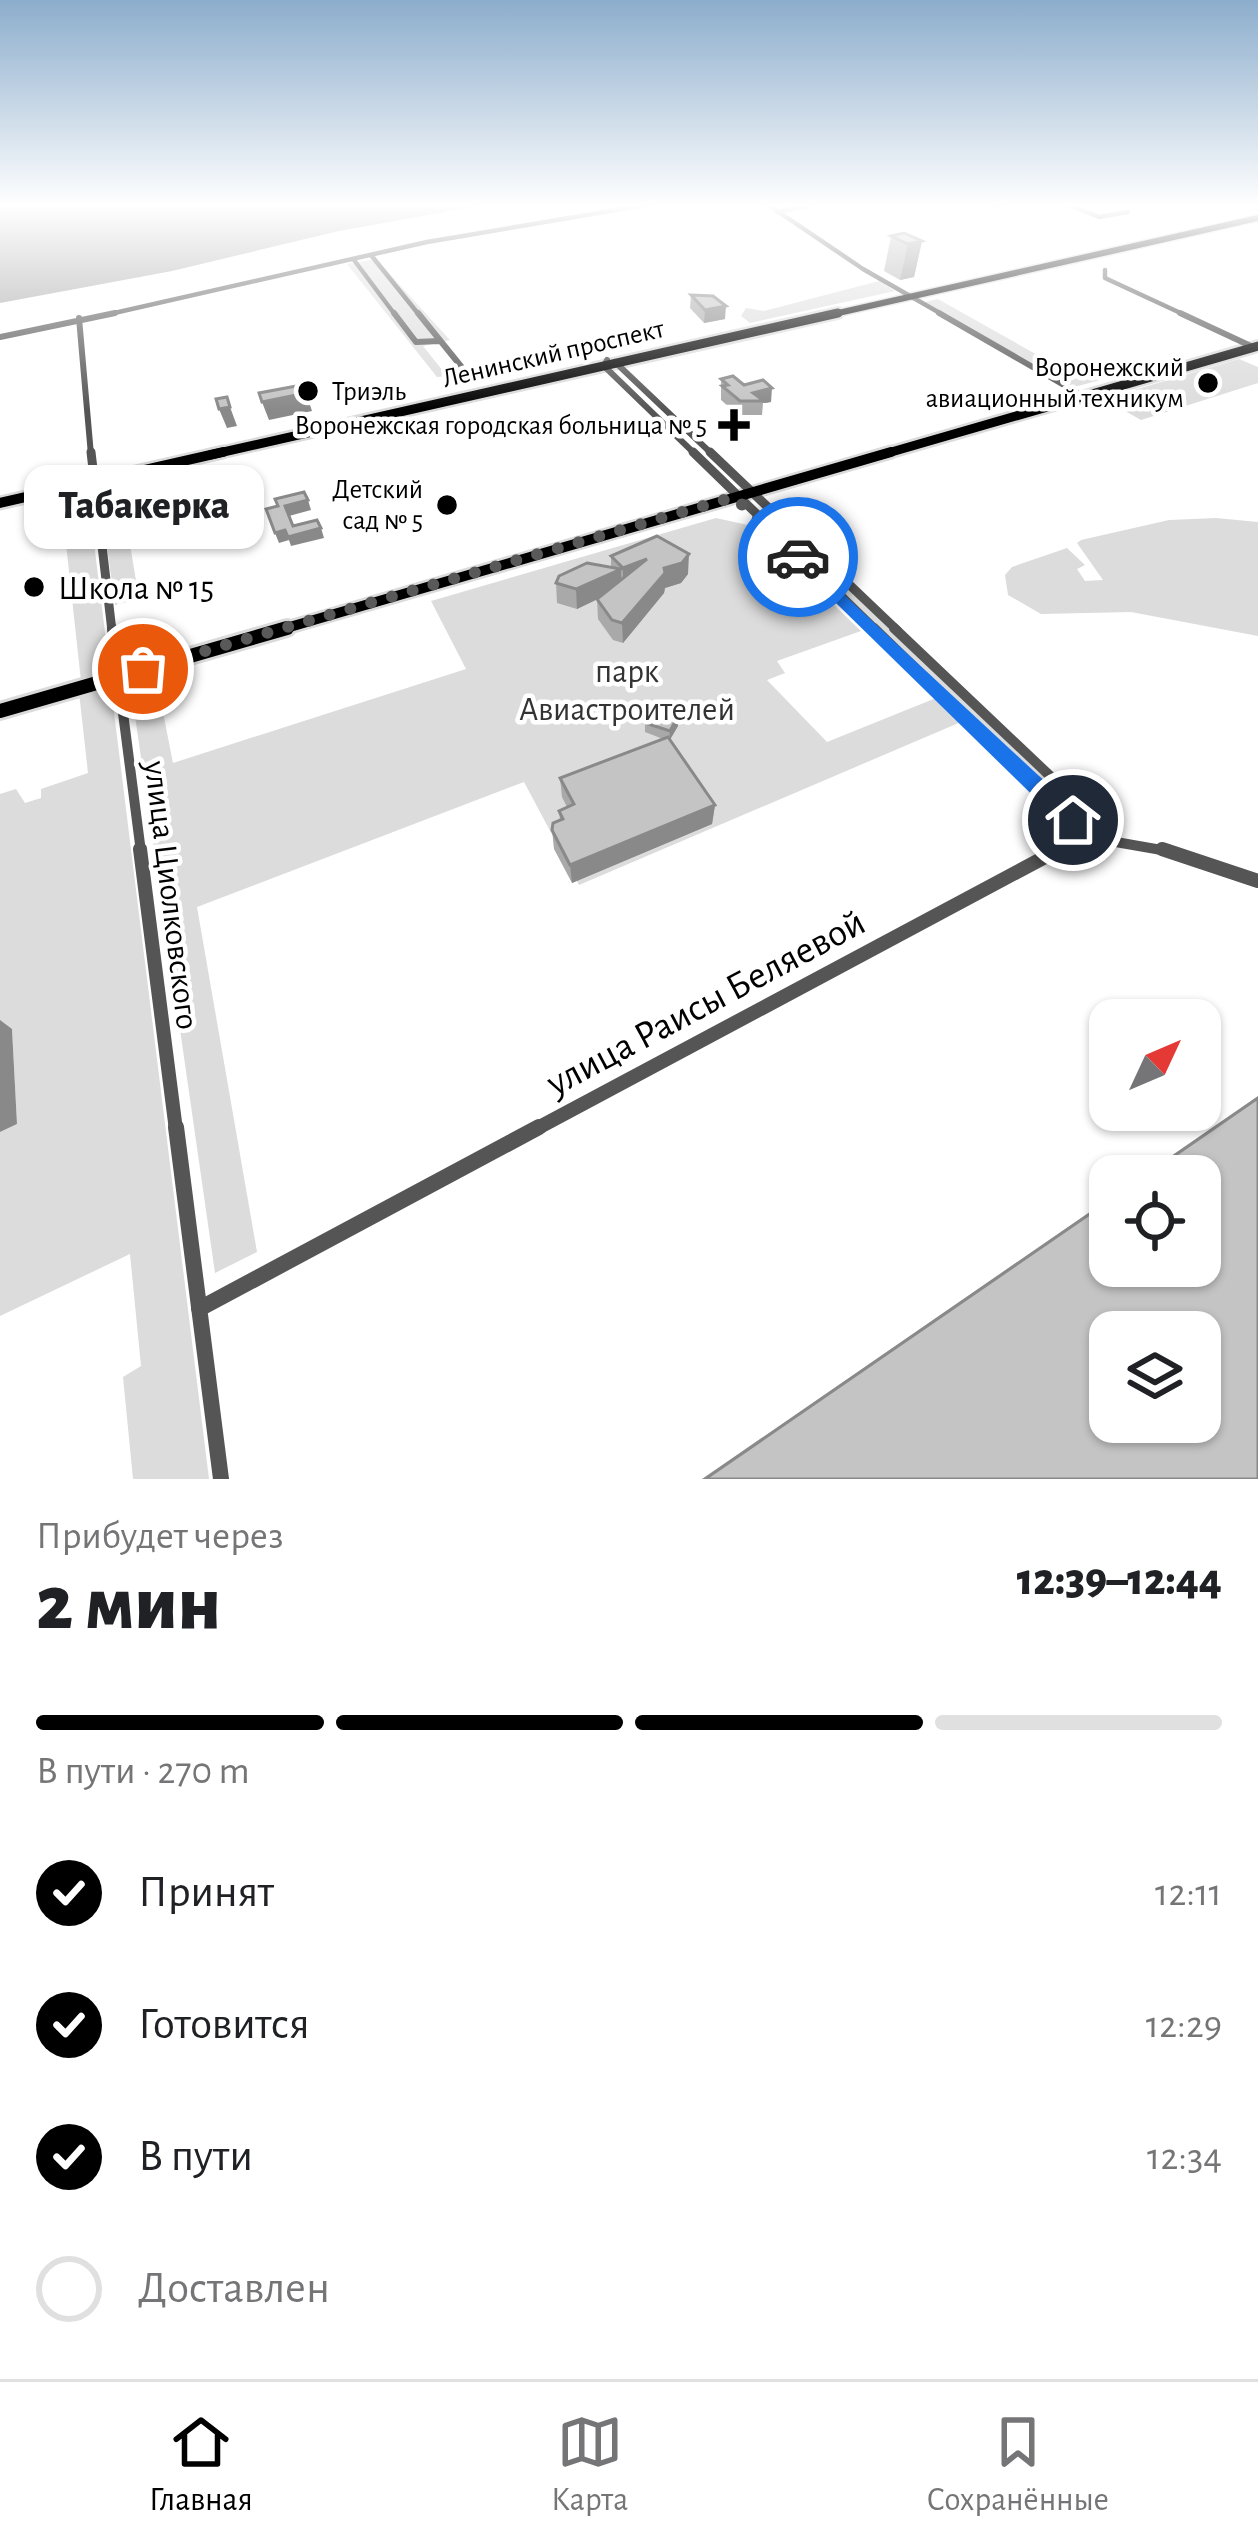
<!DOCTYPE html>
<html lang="ru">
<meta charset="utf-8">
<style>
body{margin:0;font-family:"Alegreya Sans",sans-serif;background:#f2f2f2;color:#202124;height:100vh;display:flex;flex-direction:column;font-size:45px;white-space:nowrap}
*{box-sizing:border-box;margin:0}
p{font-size:39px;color:#757577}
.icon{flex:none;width:66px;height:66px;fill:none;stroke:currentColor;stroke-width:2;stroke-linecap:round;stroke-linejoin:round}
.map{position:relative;height:1479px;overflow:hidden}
.panel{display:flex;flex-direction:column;background:#fff;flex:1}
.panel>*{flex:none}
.needle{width:78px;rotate:46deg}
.controls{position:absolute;left:1089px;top:999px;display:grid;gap:24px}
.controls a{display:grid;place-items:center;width:132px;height:132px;border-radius:24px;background:#fff;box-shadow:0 3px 9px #0004;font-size:60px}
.pin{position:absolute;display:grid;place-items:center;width:102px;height:102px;color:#fff;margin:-51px;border:6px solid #fff;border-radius:50%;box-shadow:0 3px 12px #0007}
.courier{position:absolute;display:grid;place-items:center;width:120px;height:120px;margin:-60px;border:9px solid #1a73e8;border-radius:50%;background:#fff;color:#222;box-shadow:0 3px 15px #0007}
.bubble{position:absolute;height:84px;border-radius:24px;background:#fff;box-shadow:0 3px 9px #0004;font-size:39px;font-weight:800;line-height:84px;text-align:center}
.head em{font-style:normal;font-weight:800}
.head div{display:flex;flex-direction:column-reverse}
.head{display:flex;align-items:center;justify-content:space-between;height:204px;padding:0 36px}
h1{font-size:78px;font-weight:800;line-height:90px}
.bar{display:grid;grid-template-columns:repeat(4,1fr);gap:18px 12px;align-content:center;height:144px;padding:0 36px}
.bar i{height:15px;border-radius:9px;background:#e0e0e0}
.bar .on{background:#000}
.bar p{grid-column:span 4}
ol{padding:0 36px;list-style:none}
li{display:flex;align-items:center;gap:36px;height:132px}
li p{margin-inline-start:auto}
li .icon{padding:12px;border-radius:50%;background:#000;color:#fff;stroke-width:4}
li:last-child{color:#757577}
li i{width:66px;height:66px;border:6px solid #e0e0e0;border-radius:50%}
.tab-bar{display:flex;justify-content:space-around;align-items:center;height:168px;border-top:3px solid #e0e0e0;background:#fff;font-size:33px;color:#757577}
.tab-bar a{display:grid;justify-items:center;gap:6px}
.tab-bar .on{color:#000}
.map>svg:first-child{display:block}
.green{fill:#dcdcdc}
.water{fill:#a3a3a3}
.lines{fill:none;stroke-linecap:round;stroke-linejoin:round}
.major-far3-casing{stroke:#dbdbdb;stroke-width:9}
.major-far2-casing{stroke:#dbdbdb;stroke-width:14}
.major-far1-casing{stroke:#dbdbdb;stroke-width:15}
.major-casing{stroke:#dbdbdb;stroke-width:20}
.minor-far5{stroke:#555;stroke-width:4.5}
.minor-far4{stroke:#555;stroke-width:6}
.minor-far3{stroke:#555;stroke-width:9}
.minor-far2{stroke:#555;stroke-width:10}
.minor-far1{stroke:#555;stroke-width:14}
.minor{stroke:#555;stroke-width:16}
.major-far3{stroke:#000;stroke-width:6}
.major-far2{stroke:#000;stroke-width:9}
.major-far1{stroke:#000;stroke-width:10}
.major{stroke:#000;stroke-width:14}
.wall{fill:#a9a9a9}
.shaded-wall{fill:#898989}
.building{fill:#c4c4c4;stroke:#898989;stroke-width:3;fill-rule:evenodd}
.route{fill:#1a73e8}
.done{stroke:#595959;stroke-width:12;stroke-dasharray:0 21.6}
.poi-dot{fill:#000;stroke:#fff;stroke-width:4.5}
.labels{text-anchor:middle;stroke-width:9;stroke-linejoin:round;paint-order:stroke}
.far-street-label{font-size:27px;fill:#000;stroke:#fff}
.far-poi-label{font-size:27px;fill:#000;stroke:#fff;text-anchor:end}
.poi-label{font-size:33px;fill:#000;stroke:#fff;text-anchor:start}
.park-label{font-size:33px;fill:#333;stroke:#fff}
.street-label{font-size:33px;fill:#000;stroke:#fff}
.near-street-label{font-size:39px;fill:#000;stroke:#fff}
</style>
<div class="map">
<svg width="1258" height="1479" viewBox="0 0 1258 1479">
<rect width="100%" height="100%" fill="#fff"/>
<!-- green -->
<path class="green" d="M 376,259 L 450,340 L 423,346 L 447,376 L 437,377 L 347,264 Z
M 879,281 L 895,291 L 750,323 L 741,316 L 746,308 L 764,311 Z
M 938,299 L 1064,370 L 1108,378 L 1074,387 L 925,302 Z
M 1239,359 L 1258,367 L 1258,383 L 1141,420 L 1104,399 Z
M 120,484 L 139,599 L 115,605 L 99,488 Z
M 88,494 L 110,673 L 81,681 L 61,498 Z
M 768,512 L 1077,806 L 1081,813 L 1073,815 L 761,514 Z
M 716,518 L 752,526 L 861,631 L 777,661 L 785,673 L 767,680 L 827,742 L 936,698 L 961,722 L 579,885 L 524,782 L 197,907 L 257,1252 L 215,1273 L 132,695 L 158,687 L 173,763 L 466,669 L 431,601 Z
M 1216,518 L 1258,522 L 1258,636 L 1131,612 L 1041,614 L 1008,595 L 1005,575 L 1012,567 L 1067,548 L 1085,565 L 1077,569 L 1085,581 L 1103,580 L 1077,543 L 1081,540 L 1169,520 Z
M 106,685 L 111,688 L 209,1479 L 133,1479 L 123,1377 L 141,1366 L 130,1254 L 0,1316 L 0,1132 L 17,1124 L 12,1029 L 0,1024 L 0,794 L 16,789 L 25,803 L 41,798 L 41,789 L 88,773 L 79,692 Z"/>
<!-- water -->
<path class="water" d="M 0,204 L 489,204 L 339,231 L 172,271 L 0,303 Z"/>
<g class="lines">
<defs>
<path id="major-far3" d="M 825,316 L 1258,218"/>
<path id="major-far2" d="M 210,455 L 838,313
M 881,455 L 1258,346"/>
<path id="major-far1" d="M 0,503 L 223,452
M 276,631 L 891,452"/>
<path id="major" d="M 0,711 L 287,628"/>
</defs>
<!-- major-far3 casing -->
<use href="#major-far3" class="major-far3-casing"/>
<!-- major-far2 casing -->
<use href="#major-far2" class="major-far2-casing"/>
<!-- major-far1 casing -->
<use href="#major-far1" class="major-far1-casing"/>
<!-- major casing -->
<use href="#major" class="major-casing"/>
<!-- minor-far5 -->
<path class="minor-far5" d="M 767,204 L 863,269 L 945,316
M 1066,204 L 1099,217 L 1128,212
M 996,206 L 1002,204
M 777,212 L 815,204
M 371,255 L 420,316
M 354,260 L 396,316
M 1105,270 L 1105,278 L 1187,316
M 101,316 L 427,242 L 651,204"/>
<!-- minor-far4 -->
<path class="minor-far4" d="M 394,313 L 416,342 L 439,341
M 418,313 L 464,370
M 939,313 L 1083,396
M 1180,313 L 1253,347
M 79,318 L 91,455
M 0,337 L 115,313
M 607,360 L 604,366 L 696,455
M 615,362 L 713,455"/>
<!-- minor-far3 -->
<path class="minor-far3" d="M 91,452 L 112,631
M 693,452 L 877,631
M 710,452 L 898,631"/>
<!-- minor-far2 -->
<path class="minor-far2" d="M 112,628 L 141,852
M 874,628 L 1073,821 L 1103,838
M 894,628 L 1086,810 L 1104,837
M 1054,852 L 1110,841 L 1173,852"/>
<!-- minor-far1 -->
<path class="minor-far1" d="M 140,849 L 176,1130
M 1162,849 L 1258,881
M 534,1130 L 1060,849"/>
<!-- minor -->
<path class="minor" d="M 176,1127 L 221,1479
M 199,1309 L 539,1127"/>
<!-- major-far3 -->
<use href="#major-far3" class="major-far3"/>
<!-- major-far2 -->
<use href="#major-far2" class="major-far2"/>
<!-- major-far1 -->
<use href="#major-far1" class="major-far1"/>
<!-- major -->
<use href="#major" class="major"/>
</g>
<!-- wall -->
<path class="wall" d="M 891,236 L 922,241 L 914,277 L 900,280 L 884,271 Z
M 691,295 L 725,319 L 704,323 L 690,308 Z
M 721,379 L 744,385 L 771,402 L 763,403 L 762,415 L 738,415 L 721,400 Z
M 611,556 L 688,574 L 681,583 L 665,588 L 664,593 L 623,643 L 613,640 L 598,619 L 597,599 L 577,609 L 557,603 L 556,583 L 611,567 Z
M 678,716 L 678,726 L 670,740 L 715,805 L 712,824 L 572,883 L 554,849 L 552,830 L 560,820 L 559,811 L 567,807 L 562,797 L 560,778 L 663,739 L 645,732 L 645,723 Z
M 1258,1096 L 1258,1479 L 702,1479 L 1110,1198 L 1110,1266 L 1200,1176 L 1142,1176 Z"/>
<!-- shaded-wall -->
<path class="shaded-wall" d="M 922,241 L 914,277 L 900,280 L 908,244 Z
M 726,306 L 725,319 L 704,323 L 705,310 Z
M 772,388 L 771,402 L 763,403 L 764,401 L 753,393 Z
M 306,393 L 312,411 L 269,420 L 262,402 Z
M 230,407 L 237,426 L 227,428 L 219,409 Z
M 308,500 L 311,510 L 289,516 L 285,506 Z
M 321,528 L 324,538 L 291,546 L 288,537 Z
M 285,530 L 289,540 L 279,543 L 275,533 Z
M 689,554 L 688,574 L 681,583 L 665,588 L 664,593 L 623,643 L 622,623 L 664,568 Z
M 647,559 L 623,588 L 623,568 Z
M 621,569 L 621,588 L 577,609 L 576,589 Z
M 678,716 L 678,726 L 669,741 L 670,731 Z
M 715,805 L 712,824 L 572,883 L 570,865 Z
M 0,1020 L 12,1029 L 17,1124 L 0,1132 Z"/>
<!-- building -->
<path class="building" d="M 904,233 L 922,241 L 908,244 L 891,236 Z
M 691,295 L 713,296 L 726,306 L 705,310 Z
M 733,376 L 744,385 L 763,380 L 772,388 L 753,393 L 764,401 L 740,401 L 722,386 L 728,385 L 721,379 Z
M 302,385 L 306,393 L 262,402 L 259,393 Z
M 227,397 L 230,407 L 219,409 L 216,399 Z
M 304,492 L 308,500 L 285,506 L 293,526 L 317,520 L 321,528 L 288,537 L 285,530 L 275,533 L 266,509 L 278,506 L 275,499 Z
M 657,536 L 689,554 L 682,563 L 664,568 L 665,573 L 622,623 L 612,620 L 597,599 L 647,559 L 623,568 L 611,556 Z
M 587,563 L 621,569 L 576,589 L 556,583 L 559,576 Z
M 654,708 L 678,716 L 670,731 L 645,723 Z
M 668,737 L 715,805 L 570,865 L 552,830 L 553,823 L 563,819 L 559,811 L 574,804 L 560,778 Z
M 1258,1098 L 1258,1479 L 705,1479 L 1110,1200 L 1110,1266 L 1200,1266 L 1200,1176 L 1145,1176 ZM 1110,1332 L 1200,1332 L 1200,1422 L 1110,1422 Z"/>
<!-- sky -->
<linearGradient id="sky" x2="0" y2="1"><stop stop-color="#8cadcc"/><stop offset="0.5" stop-color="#fff"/><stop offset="1" stop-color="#fff" stop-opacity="0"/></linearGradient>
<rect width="1258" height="411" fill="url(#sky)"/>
<!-- route -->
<path class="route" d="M 798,552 L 1080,814 L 1080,827 L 1065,827 L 792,560 L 790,557 Z"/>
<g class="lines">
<!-- done -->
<path class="done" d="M 143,669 L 734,497 L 798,557"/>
</g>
<!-- markers -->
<g class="poi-dot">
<circle cx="1208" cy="383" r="12"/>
<circle cx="308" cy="391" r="12"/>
<path d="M728 407h12v12h12v12h-12v12h-12v-12h-12v-12h12z"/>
<circle cx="447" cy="505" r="12"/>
<circle cx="34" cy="587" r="12"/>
</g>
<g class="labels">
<!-- far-street labels -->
<g class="far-street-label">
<text transform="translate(553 353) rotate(-13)" y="9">Ленинский проспект</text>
</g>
<!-- far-poi labels -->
<g class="far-poi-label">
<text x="1184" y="376">Воронежский<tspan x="1184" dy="31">авиационный техникум</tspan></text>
<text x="332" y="400" text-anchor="start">Триэль</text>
<text x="707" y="434">Воронежская городская больница № 5</text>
<text x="423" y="498">Детский<tspan x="423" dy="31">сад № 5</tspan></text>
</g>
<!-- poi labels -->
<g class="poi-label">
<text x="58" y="599">Школа № 15</text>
</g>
<!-- park labels -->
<g class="park-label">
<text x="627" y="682">парк<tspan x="627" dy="38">Авиастроителей</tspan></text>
</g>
<!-- street labels -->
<g class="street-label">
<text transform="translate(173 895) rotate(83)" y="12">улица Циолковского</text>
</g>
<!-- near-street labels -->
<g class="near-street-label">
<text transform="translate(705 1001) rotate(-28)" y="14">улица Раисы Беляевой</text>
</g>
</g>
</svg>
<div class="controls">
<a><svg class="needle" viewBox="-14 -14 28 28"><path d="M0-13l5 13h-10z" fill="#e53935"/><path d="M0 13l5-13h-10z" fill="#757577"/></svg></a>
<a><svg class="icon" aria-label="locate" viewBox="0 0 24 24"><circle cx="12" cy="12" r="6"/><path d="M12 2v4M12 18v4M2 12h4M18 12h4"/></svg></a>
<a><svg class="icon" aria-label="layers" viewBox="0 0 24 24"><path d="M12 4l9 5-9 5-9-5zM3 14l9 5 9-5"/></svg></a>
</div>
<div class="pin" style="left:143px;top:669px;background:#ea580c"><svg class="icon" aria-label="bag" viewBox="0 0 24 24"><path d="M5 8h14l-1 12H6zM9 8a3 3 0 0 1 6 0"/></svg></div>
<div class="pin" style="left:1073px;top:820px;background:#1f2937"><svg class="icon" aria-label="home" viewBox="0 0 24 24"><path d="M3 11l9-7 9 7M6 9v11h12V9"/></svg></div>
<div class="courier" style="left:798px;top:557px"><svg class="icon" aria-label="car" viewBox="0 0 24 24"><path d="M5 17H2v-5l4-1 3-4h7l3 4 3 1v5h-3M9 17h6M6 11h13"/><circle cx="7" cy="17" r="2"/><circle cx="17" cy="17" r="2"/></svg></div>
<div class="bubble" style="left:24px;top:465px;width:240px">Табакерка</div>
</div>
<section class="panel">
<div class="head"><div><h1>2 мин</h1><p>Прибудет через</p></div><em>12:39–12:44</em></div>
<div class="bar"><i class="on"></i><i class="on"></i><i class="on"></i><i></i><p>В пути · 270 m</p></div>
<ol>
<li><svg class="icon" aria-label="check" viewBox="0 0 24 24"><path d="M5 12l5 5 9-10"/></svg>Принят<p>12:11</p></li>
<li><svg class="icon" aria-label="check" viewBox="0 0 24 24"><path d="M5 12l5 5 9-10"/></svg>Готовится<p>12:29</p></li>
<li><svg class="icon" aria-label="check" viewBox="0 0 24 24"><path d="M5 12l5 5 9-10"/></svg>В пути<p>12:34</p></li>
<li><i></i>Доставлен</li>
</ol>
</section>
<nav class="tab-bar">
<a class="on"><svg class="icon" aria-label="home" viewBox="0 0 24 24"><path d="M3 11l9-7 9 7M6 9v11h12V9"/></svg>Главная</a>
<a><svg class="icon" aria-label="map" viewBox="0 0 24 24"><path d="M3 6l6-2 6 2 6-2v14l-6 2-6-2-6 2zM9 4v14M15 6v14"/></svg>Карта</a>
<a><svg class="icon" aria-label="saved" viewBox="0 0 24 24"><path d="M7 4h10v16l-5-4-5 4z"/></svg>Сохранённые</a>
</nav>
